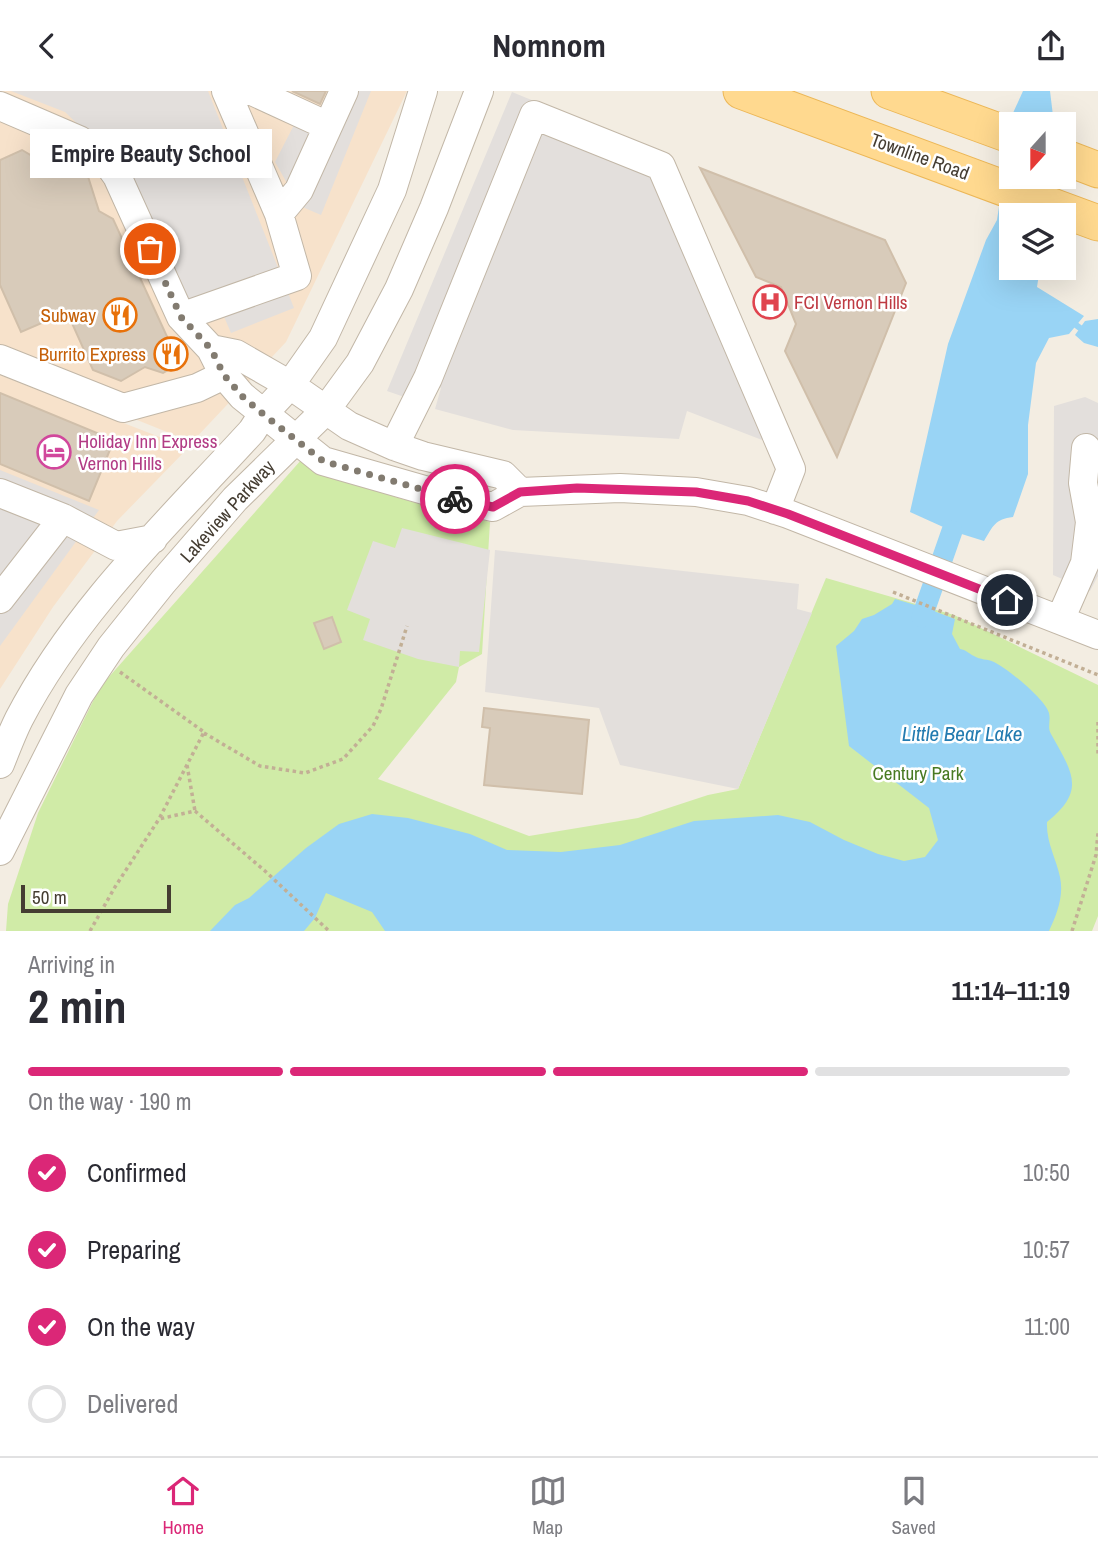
<!DOCTYPE html>
<meta charset="utf-8">
<style>
body{margin:0;font-family:"Archivo Narrow",sans-serif;background:#f2f2f3;color:#2b2b33;height:100vh;display:flex;flex-direction:column;font-size:26px;white-space:nowrap}
*{box-sizing:border-box;margin:0}
p{font-size:23px;color:#7c7c81}
.icon{flex:none;width:38px;height:38px;fill:none;stroke:currentColor;stroke-width:2;stroke-linecap:round;stroke-linejoin:round}
.map{position:relative;height:840px;overflow:hidden}
.panel{display:flex;flex-direction:column;background:#fff;flex:1}
.panel>*{flex:none}
.needle{width:46px;rotate:201deg}
.fabs{position:absolute;left:999px;top:21px;display:grid;gap:14px}
.fabs a{display:grid;place-items:center;width:77px;height:77px;border-radius:0px;background:#fff;box-shadow:0 7px 28px #0002;font-size:35px}
.scale{position:absolute;left:21px;bottom:18px;width:150px;box-sizing:border-box;padding-left:7px;border:4px solid #453d32;border-top:0;font-size:19px;line-height:24px;white-space:nowrap;color:#453d32;-webkit-text-stroke:5px #fff;paint-order:stroke}
.pin{position:absolute;display:grid;place-items:center;width:60px;height:60px;color:#fff;margin:-30px;border:4px solid #fff;border-radius:50%;box-shadow:0 2px 7px #0007}
.courier{position:absolute;display:grid;place-items:center;width:70px;height:70px;margin:-35px;border:5px solid #db2777;border-radius:50%;background:#fff;color:#222;box-shadow:0 2px 9px #0007}
.bubble{position:absolute;height:49px;border-radius:0px;background:#fff;box-shadow:0 7px 28px #0002;font-size:23px;font-weight:800;line-height:49px;text-align:center}
.summary em{font-style:normal;font-weight:800}
.summary div{display:flex;flex-direction:column-reverse}
.summary{display:flex;align-items:center;justify-content:space-between;height:119px;padding:0 28px}
h1{font-size:46px;font-weight:800;line-height:52px}
.bar{display:grid;grid-template-columns:repeat(4,1fr);gap:10px 7px;align-content:center;height:84px;padding:0 28px}
.bar i{height:9px;border-radius:5px;background:#e1e1e2}
.bar .active{background:#db2777}
.bar p{grid-column:span 4}
ol{padding:0 28px;list-style:none}
li{display:flex;align-items:center;gap:21px;height:77px}
li p{margin-inline-start:auto}
li .icon{padding:7px;border-radius:50%;background:#db2777;color:#fff;stroke-width:4}
li:last-child{color:#7c7c81}
li i{width:38px;height:38px;border:4px solid #e1e1e2;border-radius:50%}
header{display:flex;justify-content:space-between;align-items:center;height:91px;padding:0 28px;background:#fff;font-size:32px;font-weight:800}
.tab-bar{display:flex;justify-content:space-around;align-items:center;height:98px;border-top:2px solid #e1e1e2;background:#fff;font-size:19px;color:#7c7c81}
.tab-bar a{display:grid;justify-items:center;gap:4px}
.tab-bar .active{color:#db2777}
.map>svg:first-child{display:block}
.commercial{fill:#f7e2cb}
.green{fill:#d0eba7}
.parking{fill:#e3dfdc}
.water{fill:#99d4f5}
.lines{fill:none;stroke-linecap:round;stroke-linejoin:round}
.stream{stroke:#99d4f5;stroke-width:6}
.canal{stroke:#99d4f5;stroke-width:21}
.building{fill:#d8cbba;stroke:#d0bfaa;stroke-width:2}
.minor-casing{stroke:#c2b7a7;stroke-width:30}
.major-casing{stroke:#ecb757;stroke-width:37}
.path{stroke:#c2af95;stroke-width:3.5;stroke-dasharray:3.5 3.5;stroke-linecap:butt}
.minor{stroke:#fff;stroke-width:28}
.major{stroke:#ffd98f;stroke-width:35}
.done{stroke:#827b70;stroke-width:7;stroke-dasharray:0 12.6}
.route{stroke:#db2777;stroke-width:9}
.labels{text-anchor:middle;stroke-width:5;stroke-linejoin:round;paint-order:stroke}
.street-label{font-size:19px;fill:#453d32;stroke:#fff}
.health-label{font-size:19px;fill:#be3a42;stroke:#fff;text-anchor:start}
.food-label{font-size:19px;fill:#c56008;stroke:#fff;text-anchor:end}
.hotel-label{font-size:19px;fill:#b23c85;stroke:#fff;text-anchor:start}
.park-label{font-size:19px;fill:#487a22;stroke:#fff}
.water-label{font-size:21px;font-style:italic;fill:#237bb0;stroke:#fff}
</style>
<header><svg class="icon" aria-label="back" viewBox="0 0 24 24"><path d="M15 5l-7 7 7 7"/></svg>Nomnom<svg class="icon" aria-label="share" viewBox="0 0 24 24"><path d="M12 15V3M7 8l5-5 5 5M5 13v7h14v-7"/></svg></header>
<div class="map">
<svg width="1098" height="840" viewBox="0 0 1098 840">
<rect width="100%" height="100%" fill="#f3ede2"/>
<!-- commercial -->
<path class="commercial" d="M 0,0 L 407,0 L 286,251 L 192,351 L 0,274 Z
M 0,284 L 188,357 L 117,430 L 53,516 L 0,598 Z"/>
<!-- green -->
<path class="green" d="M 302,368 L 395,406 L 490,431 L 482,563 L 459,576 L 456,591 L 378,688 L 529,745 L 638,727 L 708,704 L 738,698 L 826,487 L 954,524 L 1098,594 L 1098,825 L 1092,840 L 6,840 L 8,813 L 38,722 L 100,596 Z"/>
<!-- parking -->
<path class="parking" d="M 11,0 L 208,0 L 294,217 L 231,242 L 222,221 L 193,223 L 117,71 L 65,21 Z
M 344,0 L 371,0 L 321,124 L 300,115 L 275,71 L 296,30 L 311,37 Z
M 512,1 L 666,64 L 770,352 L 687,320 L 679,348 L 513,339 L 435,318 L 441,297 L 426,291 L 416,310 L 387,300 Z
M 1085,306 L 1098,312 L 1098,485 L 1090,500 L 1053,484 L 1054,315 Z
M 0,379 L 99,419 L 0,555 Z
M 402,437 L 490,459 L 479,561 L 460,560 L 459,576 L 418,568 L 363,549 L 370,528 L 347,519 L 373,450 L 395,457 Z
M 495,459 L 799,493 L 797,518 L 812,522 L 738,698 L 620,674 L 599,617 L 485,601 Z"/>
<!-- water -->
<path class="water" d="M 1023,0 L 1050,0 L 1054,33 L 1012,33 L 1013,22 Z
M 1011,35 L 1012,86 L 1050,86 L 1047,124 L 1012,124 L 1012,177 L 1040,177 L 1037,196 L 1084,225 L 1069,243 L 1049,247 L 1036,272 L 1028,334 L 1028,383 L 1013,426 C 995,428 993,435 984,450 L 952,440 L 910,421 L 948,253 L 986,149 L 997,129 Z
M 1098,228 L 1098,256 L 1084,252 L 1075,244 L 1085,230 Z
M 895,508 L 922,516 L 919,525 L 926,528 L 931,519 L 955,528 L 952,543 L 960,558 C 966,559 968,562 974,565 C 980,569 988,568 994,571 C 1008,578 1045,608 1049,622 C 1051,630 1047,636 1051,643 C 1072,681 1087,699 1047,731 C 1046,751 1056,767 1060,786 C 1064,805 1057,823 1049,840 L 385,840 L 372,821 L 326,802 L 315,827 L 304,840 L 210,840 L 235,814 L 249,807 L 306,757 L 339,733 L 372,723 L 408,727 L 470,743 L 507,759 L 561,761 L 620,754 L 694,730 L 778,724 L 810,731 L 844,749 L 878,763 L 904,770 L 925,766 L 938,749 L 929,717 L 849,655 L 836,555 L 854,540 L 862,528 L 874,524 L 892,513 Z"/>
<g class="lines">
<!-- stream -->
<path class="stream" d="M 1076,234 L 1080,237"/>
<!-- canal -->
<path class="canal" d="M 922,526 L 952,440"/>
</g>
<!-- building -->
<path class="building" d="M 292,0 L 326,0 L 320,13 Z
M 22,59 L 34,66 L 48,59 L 84,73 L 99,120 L 113,128 L 175,263 L 175,275 L 163,282 L 145,276 L 121,290 L 93,279 L 67,221 L 21,241 L 0,194 L 0,69 Z
M 700,77 L 885,149 L 906,192 L 837,366 L 785,260 L 796,233 L 781,196 L 756,186 Z
M 0,302 L 114,349 L 89,410 L 0,373 Z
M 332,526 L 341,551 L 324,558 L 314,532 Z
M 484,617 L 589,629 L 582,703 L 484,694 L 490,637 L 482,636 Z"/>
<g class="lines">
<defs>
<path id="minor" d="M 252,0 L 328,35
M 0,15 L 79,49 L 102,64 L 117,85 L 181,226 L 211,258 L 224,284 L 242,305 L 323,370 L 452,407 L 493,416 L 520,401 L 620,397 L 696,401 L 748,410 L 788,423 L 1098,544
M 279,123 L 299,99 L 344,0
M 181,226 L 297,185 L 279,123 L 226,0
M 211,258 L 236,263 L 290,294 L 349,335 L 394,355 L 423,365 L 503,384 L 520,401
M 0,268 L 123,317 L 197,297 L 224,284
M 394,355 L 428,287 L 534,24 L 661,75 L 791,378 L 775,419
M 0,402 L 63,427 L 0,508
M 63,427 L 116,455 L 153,448
M 1060,529 L 1085,472 L 1090,431 L 1083,392 L 1086,357
M 0,673 C 6,658 12,642 19,628 C 76,518 169,431 252,340 L 263,323 L 290,294 L 323,247 L 392,99 L 423,0
M 0,760 L 79,604 L 111,556 L 163,491 L 235,408 L 325,320 L 360,272 L 399,198 L 434,117 L 479,0"/>
<path id="major" d="M 741,0 L 1098,132
M 889,0 L 1012,45
M 1064,66 L 1098,79"/>
</defs>
<!-- minor casing -->
<use href="#minor" class="minor-casing"/>
<!-- major casing -->
<use href="#major" class="major-casing"/>
<!-- path -->
<path class="path" d="M 893,501 L 1098,584
M 120,581 L 204,641 L 159,728 L 195,720 L 265,780 L 329,840
M 1098,631 L 1098,663
M 204,642 L 260,675 L 305,682 L 343,668 L 373,635 L 381,618 L 407,535
M 187,674 L 195,720
M 90,840 L 115,796 L 159,728
M 1072,840 L 1096,764 L 1098,742"/>
<!-- minor -->
<use href="#minor" class="minor"/>
<!-- major -->
<use href="#major" class="major"/>
</g>
<g class="lines">
<!-- done -->
<path class="done" d="M 150,158 L 181,226 L 211,258 L 224,284 L 242,305 L 263,323 L 323,370 L 455,408"/>
<!-- route -->
<path class="route" d="M 455,408 L 493,416 L 520,401 L 577,397 L 696,401 L 748,410 L 788,423 L 1007,509"/>
</g>
<!-- icons -->
<defs>
<symbol id="hospital-ring" viewBox="-11 -11 22 22"><circle r="9.5" fill="#fff" stroke="#e0444e" stroke-width="1.5"/><path d="M-5-5h3v3.5h4V-5h3V5h-3V1.5h-4V5h-3Z" fill="#e0444e"/></symbol>
<symbol id="restaurant-ring" viewBox="-11 -11 22 22"><circle r="9.5" fill="#fff" stroke="#e8710a" stroke-width="1.5"/><path d="M-5-6h1v4h1v-4h1v4h1v-4h1v5L-1.5 .5V6h-2V.5L-5-1ZM5-6V6H3V1.5H1.5Q1.5-4 5-6Z" fill="#e8710a"/></symbol>
<symbol id="hotel-ring" viewBox="-11 -11 22 22"><circle r="9.5" fill="#fff" stroke="#d1479c" stroke-width="1.5"/><path d="M-6-4.5h1.5V1H6V5H4.5V3h-9V5H-6ZM-4 0a1.8 1.8 0 1 1 3.6 0ZM.5 0V-2.5h3Q6-2.5 6 0Z" fill="#d1479c"/></symbol>
</defs>
<g fill-rule="evenodd">
<use href="#hospital-ring" x="751" y="192" width="38" height="38"/>
<use href="#restaurant-ring" x="101" y="205" width="38" height="38"/>
<use href="#restaurant-ring" x="152" y="244" width="38" height="38"/>
<use href="#hotel-ring" x="35" y="342" width="38" height="38"/>
</g>
<g class="labels">
<!-- street labels -->
<g class="street-label">
<text transform="translate(920 65) rotate(20)" y="7">Townline Road</text>
<text transform="translate(227 420) rotate(-48)" y="7">Lakeview Parkway</text>
</g>
<!-- health labels -->
<g class="health-label">
<text x="794" y="218">FCI Vernon Hills</text>
</g>
<!-- food labels -->
<g class="food-label">
<text x="96" y="231">Subway</text>
<text x="146" y="270">Burrito Express</text>
</g>
<!-- hotel labels -->
<g class="hotel-label">
<text x="78" y="357">Holiday Inn Express<tspan x="78" dy="22">Vernon Hills</tspan></text>
</g>
<!-- park labels -->
<g class="park-label">
<text x="918" y="689">Century Park</text>
</g>
<!-- water labels -->
<g class="water-label">
<text x="962" y="650">Little Bear Lake</text>
</g>
</g>
</svg>
<div class="fabs">
<a><svg class="needle" viewBox="-14 -14 28 28"><path d="M0-13l5 13h-10z" fill="#e53935"/><path d="M0 13l5-13h-10z" fill="#7c7c81"/></svg></a>
<a><svg class="icon" aria-label="layers" viewBox="0 0 24 24"><path d="M12 4l9 5-9 5-9-5zM3 14l9 5 9-5"/></svg></a>
</div>
<div class="scale">50 m</div>
<div class="pin" style="left:150px;top:158px;background:#ea580c"><svg class="icon" aria-label="bag" viewBox="0 0 24 24"><path d="M5 8h14l-1 12H6zM9 8a3 3 0 0 1 6 0"/></svg></div>
<div class="pin" style="left:1007px;top:509px;background:#1f2937"><svg class="icon" aria-label="home" viewBox="0 0 24 24"><path d="M3 11l9-7 9 7M6 9v11h12V9"/></svg></div>
<div class="courier" style="left:455px;top:408px"><svg class="icon" aria-label="bike" viewBox="0 0 24 24"><circle cx="6" cy="16" r="4"/><circle cx="18" cy="16" r="4"/><path d="M6 16l4-8h5l3 8M10 8l3 8H6M13 5h3"/></svg></div>
<div class="bubble" style="left:30px;top:38px;width:242px">Empire Beauty School</div>
</div>
<section class="panel">
<div class="summary"><div><h1>2 min</h1><p>Arriving in</p></div><em>11:14–11:19</em></div>
<div class="bar"><i class="active"></i><i class="active"></i><i class="active"></i><i></i><p>On the way · 190 m</p></div>
<ol>
<li><svg class="icon" aria-label="check" viewBox="0 0 24 24"><path d="M5 12l5 5 9-10"/></svg>Confirmed<p>10:50</p></li>
<li><svg class="icon" aria-label="check" viewBox="0 0 24 24"><path d="M5 12l5 5 9-10"/></svg>Preparing<p>10:57</p></li>
<li><svg class="icon" aria-label="check" viewBox="0 0 24 24"><path d="M5 12l5 5 9-10"/></svg>On the way<p>11:00</p></li>
<li><i></i>Delivered</li>
</ol>
</section>
<nav class="tab-bar">
<a class="active"><svg class="icon" aria-label="home" viewBox="0 0 24 24"><path d="M3 11l9-7 9 7M6 9v11h12V9"/></svg>Home</a>
<a><svg class="icon" aria-label="map" viewBox="0 0 24 24"><path d="M3 6l6-2 6 2 6-2v14l-6 2-6-2-6 2zM9 4v14M15 6v14"/></svg>Map</a>
<a><svg class="icon" aria-label="saved" viewBox="0 0 24 24"><path d="M7 4h10v16l-5-4-5 4z"/></svg>Saved</a>
</nav>
